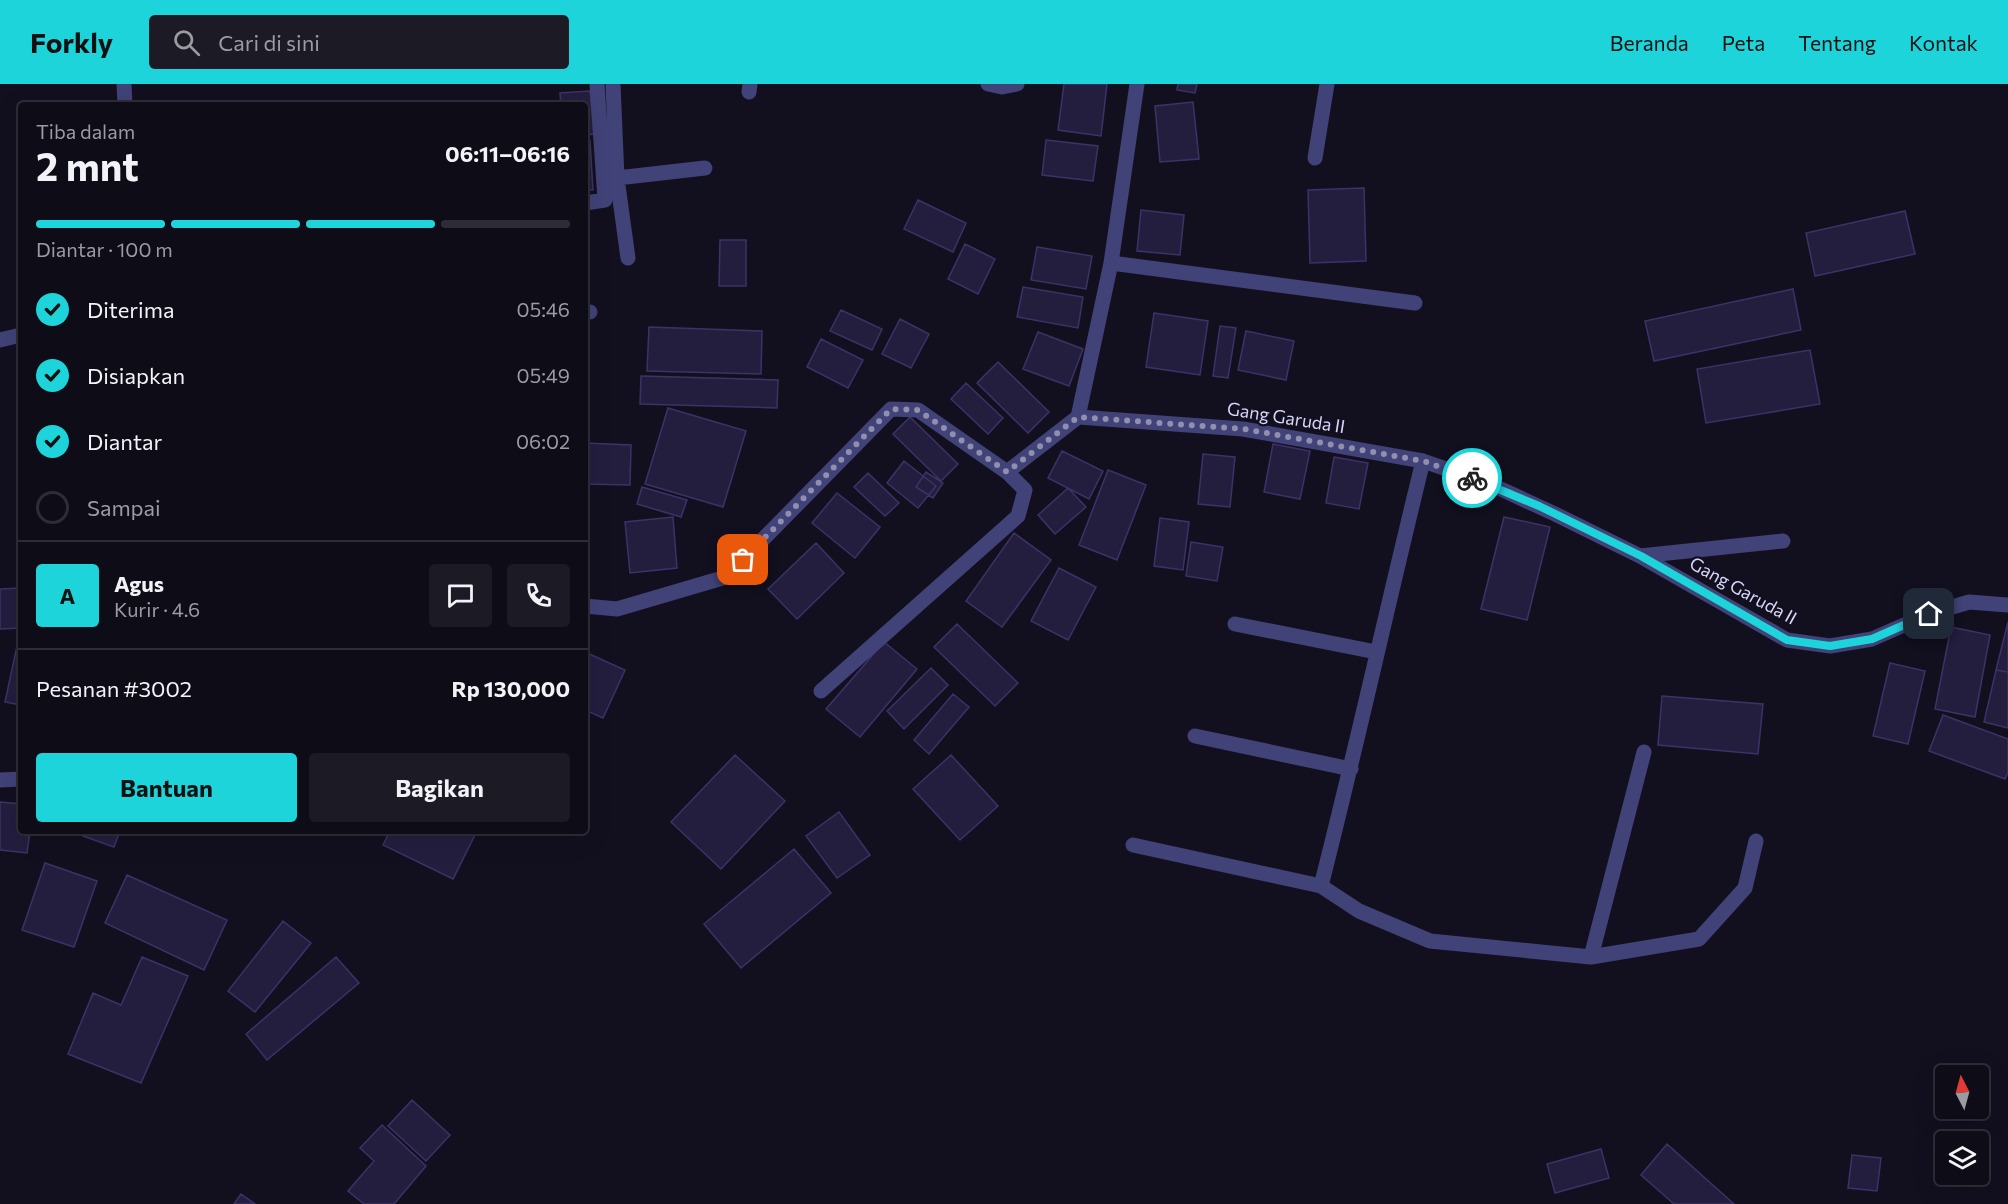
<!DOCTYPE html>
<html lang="id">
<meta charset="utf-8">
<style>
body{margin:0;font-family:Commissioner,sans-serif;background:#1c1a24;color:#f1f3f6;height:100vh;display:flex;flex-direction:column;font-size:22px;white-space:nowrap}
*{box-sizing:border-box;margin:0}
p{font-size:20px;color:#9b9ba1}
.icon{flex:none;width:33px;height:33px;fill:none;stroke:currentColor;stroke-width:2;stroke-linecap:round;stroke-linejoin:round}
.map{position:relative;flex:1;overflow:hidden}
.drawer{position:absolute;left:18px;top:18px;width:570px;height:732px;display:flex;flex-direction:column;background:#0e0c17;border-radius:6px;box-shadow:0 6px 24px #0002,0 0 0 2px #2e2c36}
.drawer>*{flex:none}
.needle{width:39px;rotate:354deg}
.fabs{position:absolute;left:1935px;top:981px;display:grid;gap:12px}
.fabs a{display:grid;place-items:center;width:54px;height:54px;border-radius:6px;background:#0e0c17;box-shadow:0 6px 24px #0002,0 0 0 2px #2e2c36;font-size:30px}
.pin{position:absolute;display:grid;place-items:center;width:51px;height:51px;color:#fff;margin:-26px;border-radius:12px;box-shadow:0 3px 9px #0006}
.courier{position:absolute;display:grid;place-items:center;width:60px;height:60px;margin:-30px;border:4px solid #1ed4db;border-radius:50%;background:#fff;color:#222;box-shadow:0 2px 8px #0007}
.overview em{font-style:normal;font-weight:700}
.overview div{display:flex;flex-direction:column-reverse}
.overview{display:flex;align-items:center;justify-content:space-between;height:102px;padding:0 18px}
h1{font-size:39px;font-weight:700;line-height:45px}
.bar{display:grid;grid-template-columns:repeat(4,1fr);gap:9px 6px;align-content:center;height:72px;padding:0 18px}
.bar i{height:8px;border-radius:4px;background:#2e2c36}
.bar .current{background:#1ed4db}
.bar p{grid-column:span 4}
.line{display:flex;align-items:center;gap:15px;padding:0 18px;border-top:2px solid #2e2c36}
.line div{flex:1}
.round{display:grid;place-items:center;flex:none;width:63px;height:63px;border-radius:6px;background:#1c1a24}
ol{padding:0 18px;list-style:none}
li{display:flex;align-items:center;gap:18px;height:66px}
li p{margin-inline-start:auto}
li .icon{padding:6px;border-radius:50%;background:#1ed4db;color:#111;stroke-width:4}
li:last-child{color:#9b9ba1}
li i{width:33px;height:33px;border:3px solid #2e2c36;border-radius:50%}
.action{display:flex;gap:12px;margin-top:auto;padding:12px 18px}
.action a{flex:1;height:69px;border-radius:6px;background:#1ed4db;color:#111;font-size:24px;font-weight:700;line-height:69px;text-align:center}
.action a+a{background:#1c1a24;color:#f1f3f6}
header{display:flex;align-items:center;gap:36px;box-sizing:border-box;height:84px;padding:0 30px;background:#1ed4db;color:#111}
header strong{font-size:28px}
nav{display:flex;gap:33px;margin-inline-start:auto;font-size:21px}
.search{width:420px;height:54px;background:#1c1a24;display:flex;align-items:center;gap:15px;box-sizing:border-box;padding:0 21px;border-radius:6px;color:#9b9ba1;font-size:22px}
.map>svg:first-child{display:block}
.building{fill:#231e3e;stroke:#3b3367;stroke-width:1.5}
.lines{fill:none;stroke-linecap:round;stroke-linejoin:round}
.minor{stroke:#414278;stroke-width:15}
.done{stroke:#918fad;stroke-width:6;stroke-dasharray:0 10.8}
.route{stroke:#1ed4db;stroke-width:8}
.labels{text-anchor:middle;stroke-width:4.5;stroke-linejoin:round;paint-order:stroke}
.street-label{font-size:18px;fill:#d6d4f9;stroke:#12101f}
</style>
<header>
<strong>Forkly</strong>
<div class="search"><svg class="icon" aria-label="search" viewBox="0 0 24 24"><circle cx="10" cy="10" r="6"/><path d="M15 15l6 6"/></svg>Cari di sini</div>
<nav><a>Beranda</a><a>Peta</a><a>Tentang</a><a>Kontak</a></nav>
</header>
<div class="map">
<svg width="2008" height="1120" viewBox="0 0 2008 1120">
<rect width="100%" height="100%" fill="#12101f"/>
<!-- building -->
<path class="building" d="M 1064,0 L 1107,0 L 1101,52 L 1058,46 Z
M 1178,0 L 1197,0 L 1195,9 L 1177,6 Z
M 590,7 L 594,50 L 585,51 L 585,21 L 561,21 L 560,9 Z
M 1193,18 L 1199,75 L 1160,78 L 1155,22 Z
M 1046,56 L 1098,62 L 1093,97 L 1042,91 Z
M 585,57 L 590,57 L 593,106 L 585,106 Z
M 1364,104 L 1366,177 L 1310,179 L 1308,106 Z
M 918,116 L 966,139 L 953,168 L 904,145 Z
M 1141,126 L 1184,131 L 1180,171 L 1137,167 Z
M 1905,127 L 1915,170 L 1815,192 L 1806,149 Z
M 720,156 L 746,156 L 746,202 L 719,202 Z
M 965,160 L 995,175 L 978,210 L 948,195 Z
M 1037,163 L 1092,172 L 1086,205 L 1031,196 Z
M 1023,203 L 1083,213 L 1078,244 L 1017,233 Z
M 1793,205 L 1801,246 L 1654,277 L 1645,237 Z
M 841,226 L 882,245 L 872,266 L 830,247 Z
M 1154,229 L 1208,237 L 1200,291 L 1146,283 Z
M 900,235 L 929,250 L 911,284 L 882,270 Z
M 1220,242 L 1236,244 L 1228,294 L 1213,292 Z
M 649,243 L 762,247 L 761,290 L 647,287 Z
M 1246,247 L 1294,257 L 1286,296 L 1238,286 Z
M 1038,248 L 1083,265 L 1069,302 L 1023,285 Z
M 821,255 L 863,276 L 848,304 L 807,283 Z
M 1810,266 L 1820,320 L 1706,339 L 1697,285 Z
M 998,278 L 1049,328 L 1028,349 L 977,299 Z
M 641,292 L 778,296 L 777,324 L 640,320 Z
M 966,299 L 1003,334 L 988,350 L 951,315 Z
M 668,324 L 746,347 L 723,423 L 645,400 Z
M 910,333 L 958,380 L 941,397 L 893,350 Z
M 585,359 L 631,361 L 630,401 L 585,400 Z
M 1273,360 L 1310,367 L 1300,415 L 1264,408 Z
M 1062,367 L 1103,387 L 1089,415 L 1048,394 Z
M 1203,370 L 1235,373 L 1230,423 L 1198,420 Z
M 1334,373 L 1368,379 L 1359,425 L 1326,419 Z
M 904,377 L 936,402 L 918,424 L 887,399 Z
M 1108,386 L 1146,401 L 1117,476 L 1079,461 Z
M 926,388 L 943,399 L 933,414 L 916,403 Z
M 868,389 L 899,419 L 885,432 L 854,403 Z
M 642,403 L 687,416 L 681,433 L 637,420 Z
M 1068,404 L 1086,423 L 1055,450 L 1038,431 Z
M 837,409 L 880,443 L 855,474 L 812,439 Z
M 673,433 L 677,484 L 630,489 L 625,438 Z
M 1504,433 L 1550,443 L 1527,536 L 1481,525 Z
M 1160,434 L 1189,438 L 1183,486 L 1154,482 Z
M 1014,449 L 1051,476 L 1002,543 L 966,517 Z
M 1191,458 L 1223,463 L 1217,497 L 1186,492 Z
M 816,459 L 844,489 L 797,535 L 768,505 Z
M 1059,484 L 1096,503 L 1068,556 L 1031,537 Z
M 21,504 L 21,544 L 0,545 L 0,505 Z
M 2008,538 L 2008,588 L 1996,586 Z
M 957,540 L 1018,599 L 995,622 L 934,563 Z
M 1951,543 L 1990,551 L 1975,633 L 1935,625 Z
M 884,558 L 917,585 L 860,653 L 826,625 Z
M 17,562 L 21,563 L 21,621 L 5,618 Z
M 585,568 L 625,586 L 603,634 L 585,626 Z
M 1890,579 L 1925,587 L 1908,660 L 1873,652 Z
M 931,584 L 948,601 L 904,645 L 887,627 Z
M 1996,586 L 2008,588 L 2008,644 L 1984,638 Z
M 953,610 L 969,623 L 929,670 L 914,656 Z
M 1662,612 L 1763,620 L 1758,670 L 1658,661 Z
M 1943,631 L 2008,655 L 2008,688 L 2005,695 L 1929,667 Z
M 735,671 L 785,717 L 721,785 L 671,738 Z
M 951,671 L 998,722 L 960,756 L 913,705 Z
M 0,718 L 21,720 L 21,747 L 30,747 L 27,769 L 0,766 Z
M 839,728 L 870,771 L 837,794 L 806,752 Z
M 85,747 L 120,747 L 114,763 L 83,752 Z
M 390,747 L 477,747 L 453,795 L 383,761 Z
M 794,765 L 831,809 L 741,884 L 704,840 Z
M 45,779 L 97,797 L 74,863 L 22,846 Z
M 127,791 L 227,836 L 204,886 L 105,839 Z
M 283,837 L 311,859 L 255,928 L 228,907 Z
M 142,873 L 188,892 L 141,999 L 68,970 L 93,909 L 121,921 Z
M 336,873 L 359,899 L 267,976 L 246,950 Z
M 412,1016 L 450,1051 L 426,1077 L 388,1042 Z
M 382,1041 L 426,1082 L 394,1120 L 364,1120 L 348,1107 L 374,1077 L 360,1064 Z
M 1667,1060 L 1734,1120 L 1674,1120 L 1641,1091 Z
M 1601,1065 L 1609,1094 L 1555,1109 L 1547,1080 Z
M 1852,1071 L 1881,1074 L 1877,1107 L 1848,1104 Z
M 241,1110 L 255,1120 L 234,1120 Z"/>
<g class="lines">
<!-- minor -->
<path class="minor" d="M 124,0 L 125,21
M 613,0 L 617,94 L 628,174
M 988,0 L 1002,3 L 1017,0
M 749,8 L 750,0
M 1315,74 L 1327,0
M 617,94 L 705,84
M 585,119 L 605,116 L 597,0
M 1111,179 L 1415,219
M 585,228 L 590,228
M 0,256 L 21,251
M 1078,333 L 1111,179 L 1137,0
M 1640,472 L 1783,457
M 585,522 L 617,525 L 726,493 L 891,325 L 918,326 L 1007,388 L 1078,333 L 1243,345 L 1423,377 L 1490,400 L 1555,430 L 1640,472 L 1787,556 L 1830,562 L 1872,555 L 1929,530 L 1969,518 L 2008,521
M 1235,540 L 1376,568
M 821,607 L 1018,432 L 1025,406 L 1007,388
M 1195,652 L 1351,685
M 0,696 L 21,695
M 1133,761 L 1321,802 L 1359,827 L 1430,857 L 1591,873 L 1699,855 L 1745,804 L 1756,757
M 1321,802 C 1357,661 1388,519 1423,377
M 1591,873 L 1644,668"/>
</g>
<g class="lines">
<!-- done -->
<path class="done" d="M 743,476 L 891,325 L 918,326 L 1007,388 L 1078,333 L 1244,345 L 1423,377 L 1472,394"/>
<!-- route -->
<path class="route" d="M 1472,394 L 1539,422 L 1641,472 L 1787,556 L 1830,562 L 1872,555 L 1929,530"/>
</g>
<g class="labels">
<!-- street labels -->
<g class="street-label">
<text transform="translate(1286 334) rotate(9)" y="6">Gang Garuda II</text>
<text transform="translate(1743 507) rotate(29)" y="6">Gang Garuda II</text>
</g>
</g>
</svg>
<div class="fabs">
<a><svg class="needle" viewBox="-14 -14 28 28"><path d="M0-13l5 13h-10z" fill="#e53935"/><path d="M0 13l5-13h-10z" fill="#9b9ba1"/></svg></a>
<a><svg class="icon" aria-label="layers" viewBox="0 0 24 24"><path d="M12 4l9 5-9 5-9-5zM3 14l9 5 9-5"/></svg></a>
</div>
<div class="pin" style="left:743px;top:476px;background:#ea580c"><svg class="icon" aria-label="bag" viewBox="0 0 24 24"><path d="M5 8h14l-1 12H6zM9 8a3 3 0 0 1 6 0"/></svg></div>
<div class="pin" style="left:1929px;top:530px;background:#1f2937"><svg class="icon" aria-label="home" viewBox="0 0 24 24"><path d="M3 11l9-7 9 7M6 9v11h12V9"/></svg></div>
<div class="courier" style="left:1472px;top:394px"><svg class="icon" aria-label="bike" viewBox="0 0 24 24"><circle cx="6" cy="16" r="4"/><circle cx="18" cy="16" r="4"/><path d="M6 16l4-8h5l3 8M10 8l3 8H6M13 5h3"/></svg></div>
<section class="drawer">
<div class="overview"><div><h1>2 mnt</h1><p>Tiba dalam</p></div><em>06:11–06:16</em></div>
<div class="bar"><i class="current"></i><i class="current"></i><i class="current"></i><i></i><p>Diantar · 100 m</p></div>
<ol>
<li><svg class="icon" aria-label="check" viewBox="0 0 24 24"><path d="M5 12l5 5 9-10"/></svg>Diterima<p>05:46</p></li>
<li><svg class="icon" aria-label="check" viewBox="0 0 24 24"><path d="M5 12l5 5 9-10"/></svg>Disiapkan<p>05:49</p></li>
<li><svg class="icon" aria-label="check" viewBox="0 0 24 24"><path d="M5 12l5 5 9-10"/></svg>Diantar<p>06:02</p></li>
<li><i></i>Sampai</li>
</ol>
<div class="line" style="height:108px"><b class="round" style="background:#1ed4db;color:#111">A</b><div><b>Agus</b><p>Kurir · 4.6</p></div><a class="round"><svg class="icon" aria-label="chat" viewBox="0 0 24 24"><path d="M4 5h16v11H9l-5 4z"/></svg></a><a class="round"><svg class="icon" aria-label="phone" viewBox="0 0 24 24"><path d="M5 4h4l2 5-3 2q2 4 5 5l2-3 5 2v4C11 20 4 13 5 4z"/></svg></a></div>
<div class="line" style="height:78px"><div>Pesanan #3002</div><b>Rp 130,000</b></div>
<div class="action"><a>Bantuan</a><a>Bagikan</a></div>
</section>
</div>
